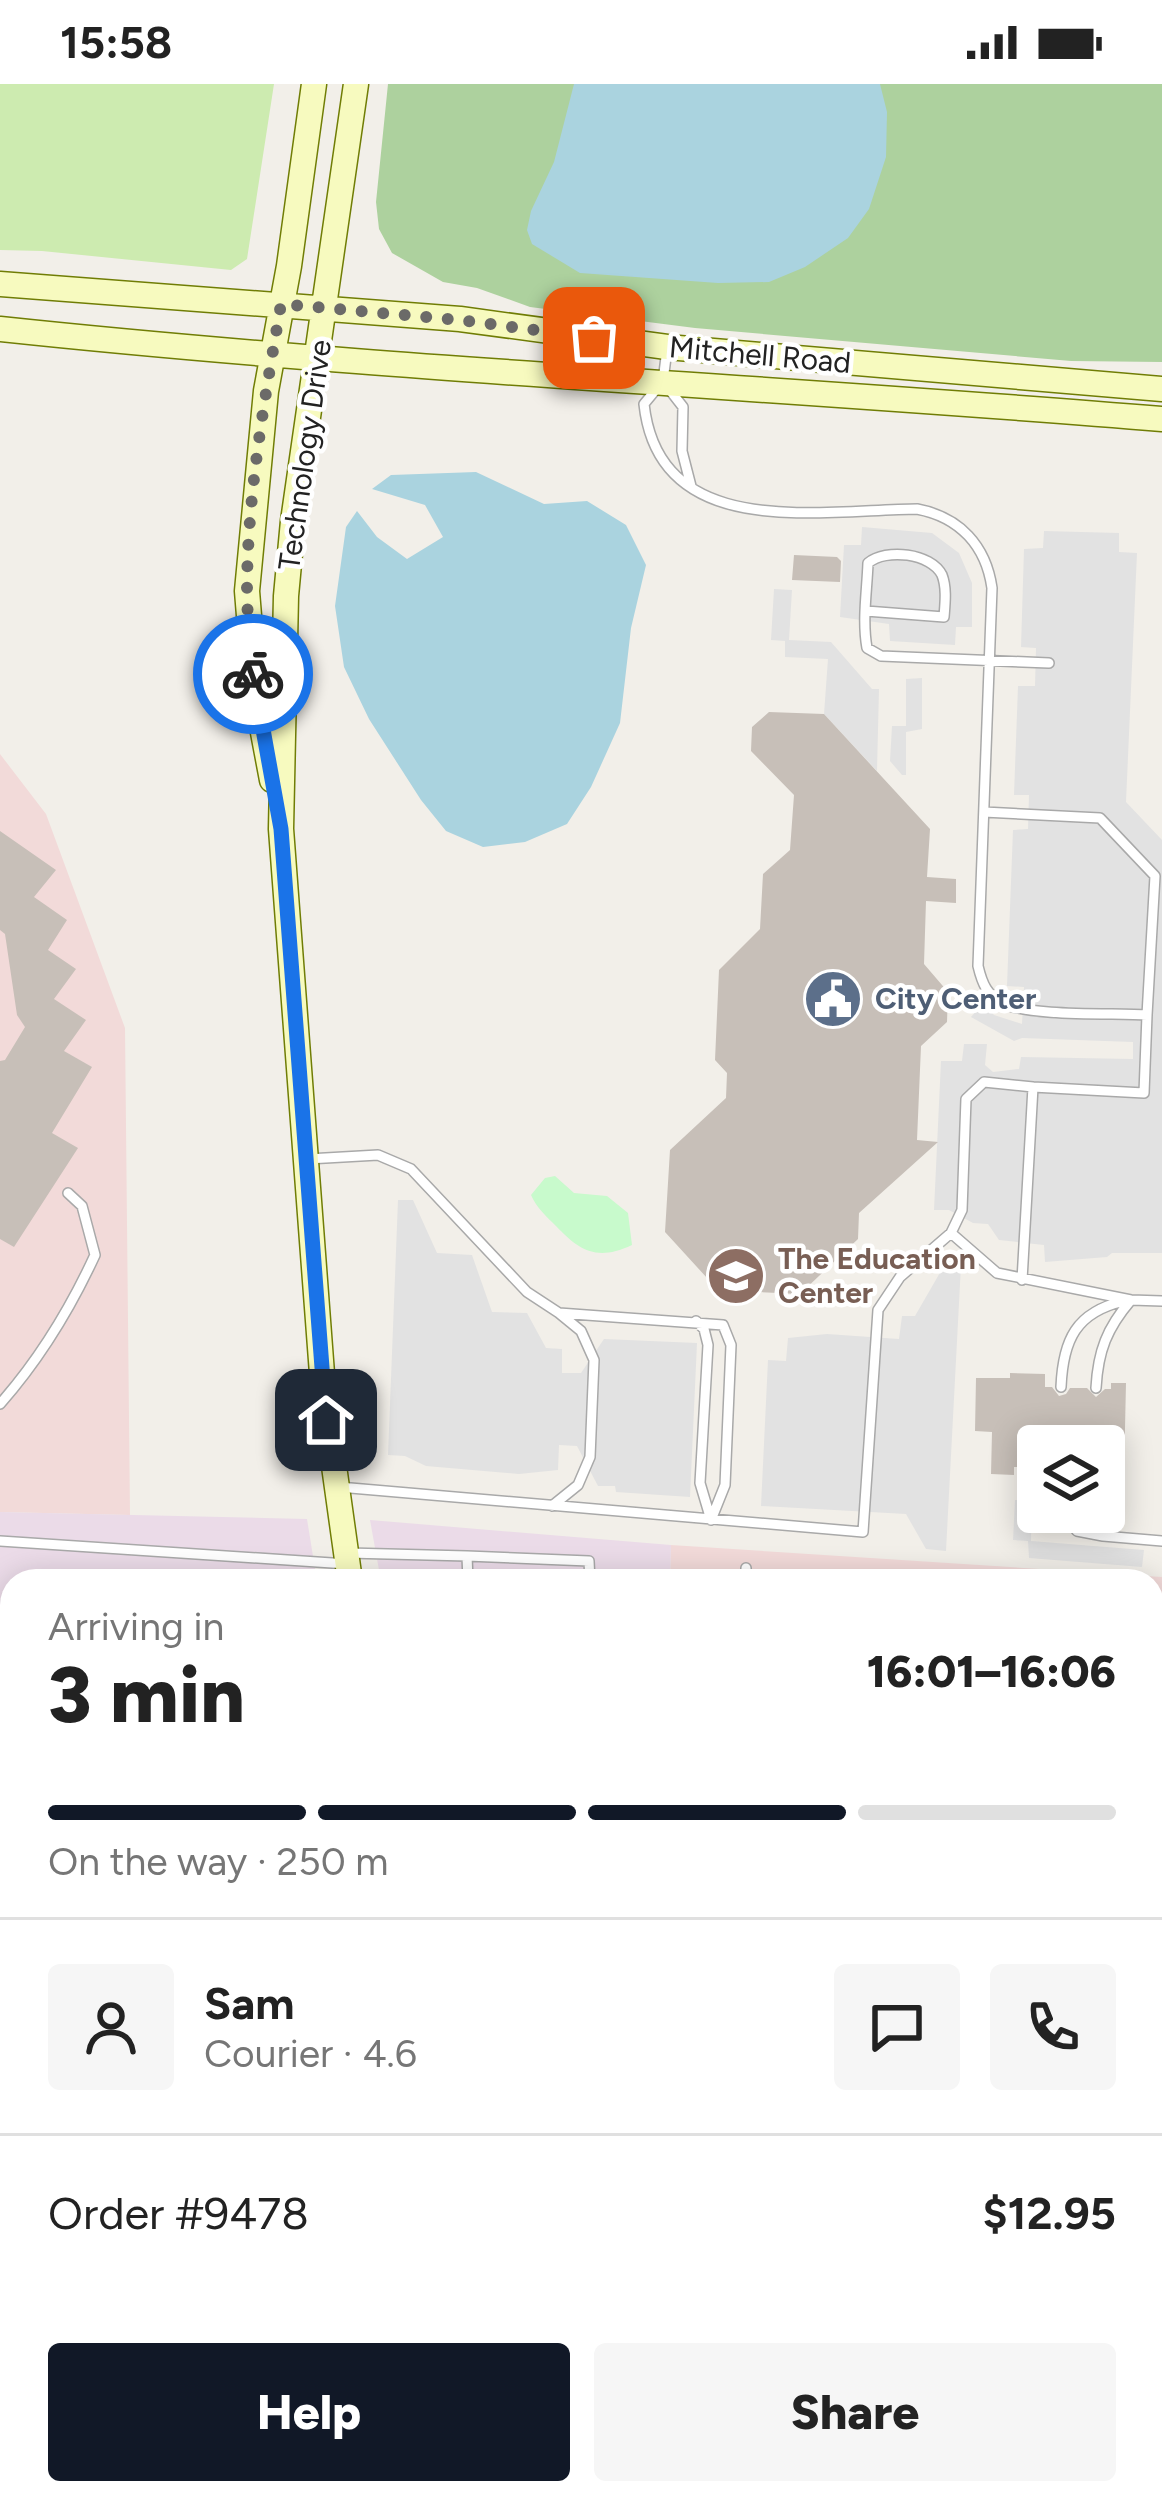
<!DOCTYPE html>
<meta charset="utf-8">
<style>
body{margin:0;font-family:Figtree,sans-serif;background:#f6f6f6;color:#222;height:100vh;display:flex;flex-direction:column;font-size:45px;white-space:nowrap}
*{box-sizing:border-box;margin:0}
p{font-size:39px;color:#767676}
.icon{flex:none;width:66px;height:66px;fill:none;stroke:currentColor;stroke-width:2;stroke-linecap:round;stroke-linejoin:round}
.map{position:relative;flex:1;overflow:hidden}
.panel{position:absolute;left:0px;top:1485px;width:1164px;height:936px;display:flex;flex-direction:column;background:#fff;border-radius:36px 36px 0 0;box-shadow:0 6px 30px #0003}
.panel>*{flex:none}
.fabs{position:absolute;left:1017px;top:1341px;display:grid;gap:24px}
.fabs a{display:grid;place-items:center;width:108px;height:108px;border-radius:12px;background:#fff;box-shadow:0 6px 30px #0003;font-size:60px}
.pin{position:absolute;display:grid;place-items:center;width:102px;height:102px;color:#fff;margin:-51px;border-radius:24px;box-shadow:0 6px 18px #0006}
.courier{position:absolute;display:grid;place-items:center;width:120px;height:120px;margin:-60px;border:9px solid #1a73e8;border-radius:50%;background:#fff;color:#222;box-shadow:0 3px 15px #0007}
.head em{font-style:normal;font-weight:800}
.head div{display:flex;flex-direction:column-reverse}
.head{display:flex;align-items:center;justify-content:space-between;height:204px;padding:0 48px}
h1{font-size:78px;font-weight:800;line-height:90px}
.bar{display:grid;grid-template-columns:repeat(4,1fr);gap:18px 12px;align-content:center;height:144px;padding:0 48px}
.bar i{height:15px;border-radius:9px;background:#e0e0e0}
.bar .on{background:#111827}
.bar p{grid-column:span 4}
.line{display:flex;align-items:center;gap:30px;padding:0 48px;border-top:3px solid #e0e0e0}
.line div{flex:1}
.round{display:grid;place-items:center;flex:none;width:126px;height:126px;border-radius:12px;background:#f6f6f6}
.action{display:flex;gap:24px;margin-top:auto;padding:24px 48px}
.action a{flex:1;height:138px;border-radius:12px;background:#111827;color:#fff;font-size:48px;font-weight:800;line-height:138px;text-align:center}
.action a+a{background:#f6f6f6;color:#222}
.status{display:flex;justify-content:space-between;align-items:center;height:84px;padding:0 60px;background:#fff;direction:ltr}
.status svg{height:33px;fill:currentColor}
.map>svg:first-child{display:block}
.commercial{fill:#f2dad9}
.industrial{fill:#ebdbe8}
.grass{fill:#cdebb0}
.forest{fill:#add19e}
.park{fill:#c8facc}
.parking{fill:#e2e2e2}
.water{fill:#aad3df}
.building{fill:#c7bfb8}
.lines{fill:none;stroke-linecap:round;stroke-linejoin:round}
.lane-casing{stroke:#a9a9a9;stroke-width:12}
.secondary-casing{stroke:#707d05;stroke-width:27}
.lane{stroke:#fff;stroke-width:9}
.secondary{stroke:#f7fabf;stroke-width:24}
.done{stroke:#6b6a68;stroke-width:12;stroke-dasharray:0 21.6}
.route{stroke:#1a73e8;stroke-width:15}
.labels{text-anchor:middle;stroke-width:9;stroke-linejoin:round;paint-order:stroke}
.street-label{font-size:30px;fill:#222;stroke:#fff}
.service-label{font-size:30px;font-weight:bold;fill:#4e5e75;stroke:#fff;text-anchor:start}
.education-label{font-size:30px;font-weight:bold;fill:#785e54;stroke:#fff;text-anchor:start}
</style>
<div class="status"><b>15:58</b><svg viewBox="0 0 49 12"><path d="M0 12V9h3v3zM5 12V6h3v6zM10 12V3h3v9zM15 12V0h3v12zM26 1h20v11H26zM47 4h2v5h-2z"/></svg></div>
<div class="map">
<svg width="1162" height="2421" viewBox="0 0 1162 2421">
<rect width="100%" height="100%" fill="#f2efe9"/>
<!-- commercial -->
<path class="commercial" d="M 0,670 L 46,730 L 125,944 L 130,1431 L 0,1428 Z
M 671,1461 L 1162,1493 L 1162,1756 L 1152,1755 L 1152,1497 L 670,1497 Z"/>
<!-- industrial -->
<path class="industrial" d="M 0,1428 L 307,1435 L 317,1497 L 12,1497 L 12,2409 L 360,2409 L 357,2421 L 0,2421 Z
M 370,1436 L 671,1461 L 670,1497 L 381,1497 Z
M 426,2409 L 800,2409 L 799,2421 L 423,2421 Z"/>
<!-- grass -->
<path class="grass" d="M 0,0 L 274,0 L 247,175 L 231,186 L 42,167 L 0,166 Z"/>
<!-- forest -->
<path class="forest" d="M 388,0 L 1162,0 L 1162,278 L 1071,277 L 695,244 L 530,223 L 477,204 L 443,198 L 392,169 L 379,145 L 376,118 Z"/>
<!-- park -->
<path class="park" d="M 555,1092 L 574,1109 L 607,1112 L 628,1129 L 632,1161 C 596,1178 579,1166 556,1142 C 546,1132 536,1123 531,1111 L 545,1094 Z"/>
<!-- parking -->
<path class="parking" d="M 862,443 L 932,449 L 959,469 L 972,499 L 972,543 L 956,543 L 955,561 L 890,557 L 889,540 L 840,533 L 844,461 L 861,461 Z
M 1044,447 L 1119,449 L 1119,468 L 1137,469 L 1126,718 L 1162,756 L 1162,1169 L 1112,1169 L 1107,1173 L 1045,1178 L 1044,1161 L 999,1156 L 988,1140 L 973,1139 L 949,1126 L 934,1126 L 941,977 L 962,977 L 964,960 L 987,960 L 985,981 L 993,988 L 1019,985 L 1021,973 L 1133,975 L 1133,958 L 1022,954 L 1014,957 L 971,933 L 983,919 L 994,931 L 1022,940 L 1024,903 L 1007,902 L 1013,746 L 1028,745 L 1029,711 L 1014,711 L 1018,602 L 1035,602 L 1036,564 L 1021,563 L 1024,465 L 1043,464 Z
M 774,505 L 792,506 L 789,556 L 831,558 L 872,605 L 879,605 L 877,687 L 824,630 L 828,575 L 785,573 L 785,557 L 771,556 Z
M 922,594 L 922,645 L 906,648 L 906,691 L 902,691 L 890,677 L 892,642 L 906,642 L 906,595 Z
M 398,1116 L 413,1116 L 437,1169 L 472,1171 L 492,1228 L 527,1229 L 546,1264 L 562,1265 L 562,1289 L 581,1289 L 604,1255 L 697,1259 L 690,1413 L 616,1408 L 615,1402 L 598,1402 L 577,1362 L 559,1361 L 558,1386 L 519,1390 L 426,1382 L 405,1372 L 388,1371 Z
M 945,1180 L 961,1181 L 946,1467 L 926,1465 L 906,1430 L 761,1422 L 768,1276 L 786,1277 L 788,1254 L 827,1250 L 899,1255 L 902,1232 L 915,1232 Z
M 1015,1416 L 1032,1416 L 1031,1457 L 1144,1466 L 1142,1483 L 1029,1474 L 1028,1457 L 1013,1456 Z"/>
<!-- water -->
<path class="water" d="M 574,0 L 880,0 L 887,28 L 886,73 L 869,125 L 848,154 L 805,183 L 769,198 L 718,199 L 580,189 L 532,160 L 527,146 L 531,127 L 554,78 Z
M 476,388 L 544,420 L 587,417 L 626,441 L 646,481 L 631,544 L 620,639 L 591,703 L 567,740 L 525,758 L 483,763 L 446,747 L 421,716 L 369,635 L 344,583 L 335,522 L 346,443 L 357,427 L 377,453 L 407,475 L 443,453 L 425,421 L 372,405 L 391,391 Z"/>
<!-- building -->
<path class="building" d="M 794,471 L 837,473 L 841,477 L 840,498 L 792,496 Z
M 769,628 L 824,630 L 930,745 L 927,793 L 956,795 L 956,819 L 926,817 L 924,880 L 948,908 L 947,938 L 921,962 L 917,1056 L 938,1058 L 859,1129 L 858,1155 L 800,1210 L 718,1206 L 665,1148 L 670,1066 L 726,1014 L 727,989 L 715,976 L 719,886 L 760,845 L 763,790 L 790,766 L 794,711 L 751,667 L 752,643 Z
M 0,747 L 56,786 L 34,813 L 67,836 L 48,866 L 76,885 L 54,915 L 86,936 L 64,967 L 92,983 L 52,1049 L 78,1064 L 14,1163 L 0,1155 L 0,977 L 5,976 L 25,943 L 17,931 L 5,850 L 0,846 Z
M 1010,1289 L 1045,1290 L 1045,1303 L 1052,1303 L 1059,1312 L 1066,1310 L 1070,1304 L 1087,1304 L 1096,1313 L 1105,1305 L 1111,1305 L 1111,1299 L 1126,1299 L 1124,1389 L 1107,1389 L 1104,1385 L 1104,1362 L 1038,1362 L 1038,1383 L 1014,1383 L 1014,1391 L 991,1390 L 992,1348 L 975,1347 L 976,1294 L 1010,1294 Z"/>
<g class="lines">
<defs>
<path id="lane" d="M 667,265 L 663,297 L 644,320 C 659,458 819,426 917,425 C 960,433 986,462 992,504 L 978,882 C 982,899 987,912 1004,920 C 1031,932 1113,929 1147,931 L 1144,1009 L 1033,1003 L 1022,1196
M 669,305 L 683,323 L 682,367 L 691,402
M 866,527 L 944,533 C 945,520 947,504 942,491 C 931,469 886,464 868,479 C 867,507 862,536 867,564 L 881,572 L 1049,579
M 984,728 L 1100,734 L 1155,792 L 1147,931
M 308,1075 L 378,1071 L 411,1085 L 527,1208 L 559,1229 L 723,1241 L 731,1261 L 725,1401 L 711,1436
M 951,1149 L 962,1126 L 966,1015 L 984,998 L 1033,1003
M 696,1237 L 704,1245 L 708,1261 L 700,1399 L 711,1436
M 1061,1303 C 1063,1256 1076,1228 1124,1217
M 1096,1304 C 1098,1267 1107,1244 1131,1216
M 0,1320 C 38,1277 71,1223 95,1171 L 82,1122 L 68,1109
M 339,1403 L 863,1448 L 878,1226 L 900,1193 L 951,1149 L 997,1189 L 1131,1216 L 1162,1217
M 552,1422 L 578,1401 L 590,1373 L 594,1276 L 581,1247 L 559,1229
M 1061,1428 L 1077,1447 L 1103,1452
M 1091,1428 L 1094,1443 L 1103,1452 L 1162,1457
M 0,1457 L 347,1480
M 348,1469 L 467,1472 L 468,1497
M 467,1472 L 589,1477 L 590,1497
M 746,1497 L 746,1484
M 1152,1740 L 1162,1740
M 1152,1902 L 1162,1901
M 0,1918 L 12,1954
M 0,2253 L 12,2254
M 1152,2271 L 1162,2272
M 535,2409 L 538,2421
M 275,2421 L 277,2409
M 564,2421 L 565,2409
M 749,2421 L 750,2409"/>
<path id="secondary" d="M 0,200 L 460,235 L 667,263 L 1162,305
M 0,245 C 386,286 775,303 1162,335
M 272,696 L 255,606 L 247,507 L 266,307 L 289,182 L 314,0
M 350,1497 L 323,1303 L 281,745 L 286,512 L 293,437 L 356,0
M 390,2421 L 394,2409"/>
</defs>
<!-- lane casing -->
<use href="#lane" class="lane-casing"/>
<!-- secondary casing -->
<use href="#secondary" class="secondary-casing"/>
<!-- lane -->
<use href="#lane" class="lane"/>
<!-- secondary -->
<use href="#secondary" class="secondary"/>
</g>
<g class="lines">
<!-- done -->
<path class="done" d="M 253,590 C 251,563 247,534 247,507 C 247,412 265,313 281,220 L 460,236 L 594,254"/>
<!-- route -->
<path class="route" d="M 253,590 L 281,745 L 326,1336"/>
</g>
<!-- icons -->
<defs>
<symbol id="civic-disc" viewBox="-11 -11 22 22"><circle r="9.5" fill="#5c6f8a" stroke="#fff"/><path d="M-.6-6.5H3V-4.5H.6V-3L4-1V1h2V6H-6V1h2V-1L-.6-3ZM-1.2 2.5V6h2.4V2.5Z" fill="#fff"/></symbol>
<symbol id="school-disc" viewBox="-11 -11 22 22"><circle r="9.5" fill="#8d6e63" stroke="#fff"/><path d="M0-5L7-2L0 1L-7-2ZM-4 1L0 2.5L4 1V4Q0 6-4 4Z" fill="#fff"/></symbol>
</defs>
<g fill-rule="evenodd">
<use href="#civic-disc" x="800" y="882" width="66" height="66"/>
<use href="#school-disc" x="703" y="1159" width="66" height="66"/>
</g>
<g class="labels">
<!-- street labels -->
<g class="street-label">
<text transform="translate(760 271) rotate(5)" y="10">Mitchell Road</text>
<text transform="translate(305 371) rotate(-82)" y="10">Technology Drive</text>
</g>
<!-- service labels -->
<g class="service-label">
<text x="875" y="925">City Center</text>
</g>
<!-- education labels -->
<g class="education-label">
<text x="778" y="1185">The Education<tspan x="778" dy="34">Center</tspan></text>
</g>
</g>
</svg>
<div class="fabs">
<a><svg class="icon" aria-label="layers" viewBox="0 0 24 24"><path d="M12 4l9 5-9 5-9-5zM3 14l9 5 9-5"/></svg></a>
</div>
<div class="pin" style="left:594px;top:254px;background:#ea580c"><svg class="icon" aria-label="bag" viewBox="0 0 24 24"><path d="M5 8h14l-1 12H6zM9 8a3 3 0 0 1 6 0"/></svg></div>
<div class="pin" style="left:326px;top:1336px;background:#1f2937"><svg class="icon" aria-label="home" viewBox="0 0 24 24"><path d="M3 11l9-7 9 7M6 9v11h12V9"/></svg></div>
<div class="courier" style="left:253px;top:590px"><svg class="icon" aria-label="bike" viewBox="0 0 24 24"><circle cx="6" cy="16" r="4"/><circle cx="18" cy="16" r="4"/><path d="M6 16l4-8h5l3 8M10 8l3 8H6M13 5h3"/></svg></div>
<section class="panel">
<div class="head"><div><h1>3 min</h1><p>Arriving in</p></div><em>16:01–16:06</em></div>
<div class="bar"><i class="on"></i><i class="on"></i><i class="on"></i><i></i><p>On the way · 250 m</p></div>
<div class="line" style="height:216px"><a class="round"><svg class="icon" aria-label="person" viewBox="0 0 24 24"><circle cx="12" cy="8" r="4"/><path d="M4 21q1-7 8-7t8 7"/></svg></a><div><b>Sam</b><p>Courier · 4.6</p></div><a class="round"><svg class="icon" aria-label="chat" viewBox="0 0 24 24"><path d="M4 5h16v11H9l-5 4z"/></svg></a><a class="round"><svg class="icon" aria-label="phone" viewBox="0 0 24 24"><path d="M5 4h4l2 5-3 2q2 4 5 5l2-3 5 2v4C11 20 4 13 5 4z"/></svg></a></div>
<div class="line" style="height:156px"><div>Order #9478</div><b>$12.95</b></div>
<div class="action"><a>Help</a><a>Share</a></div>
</section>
</div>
